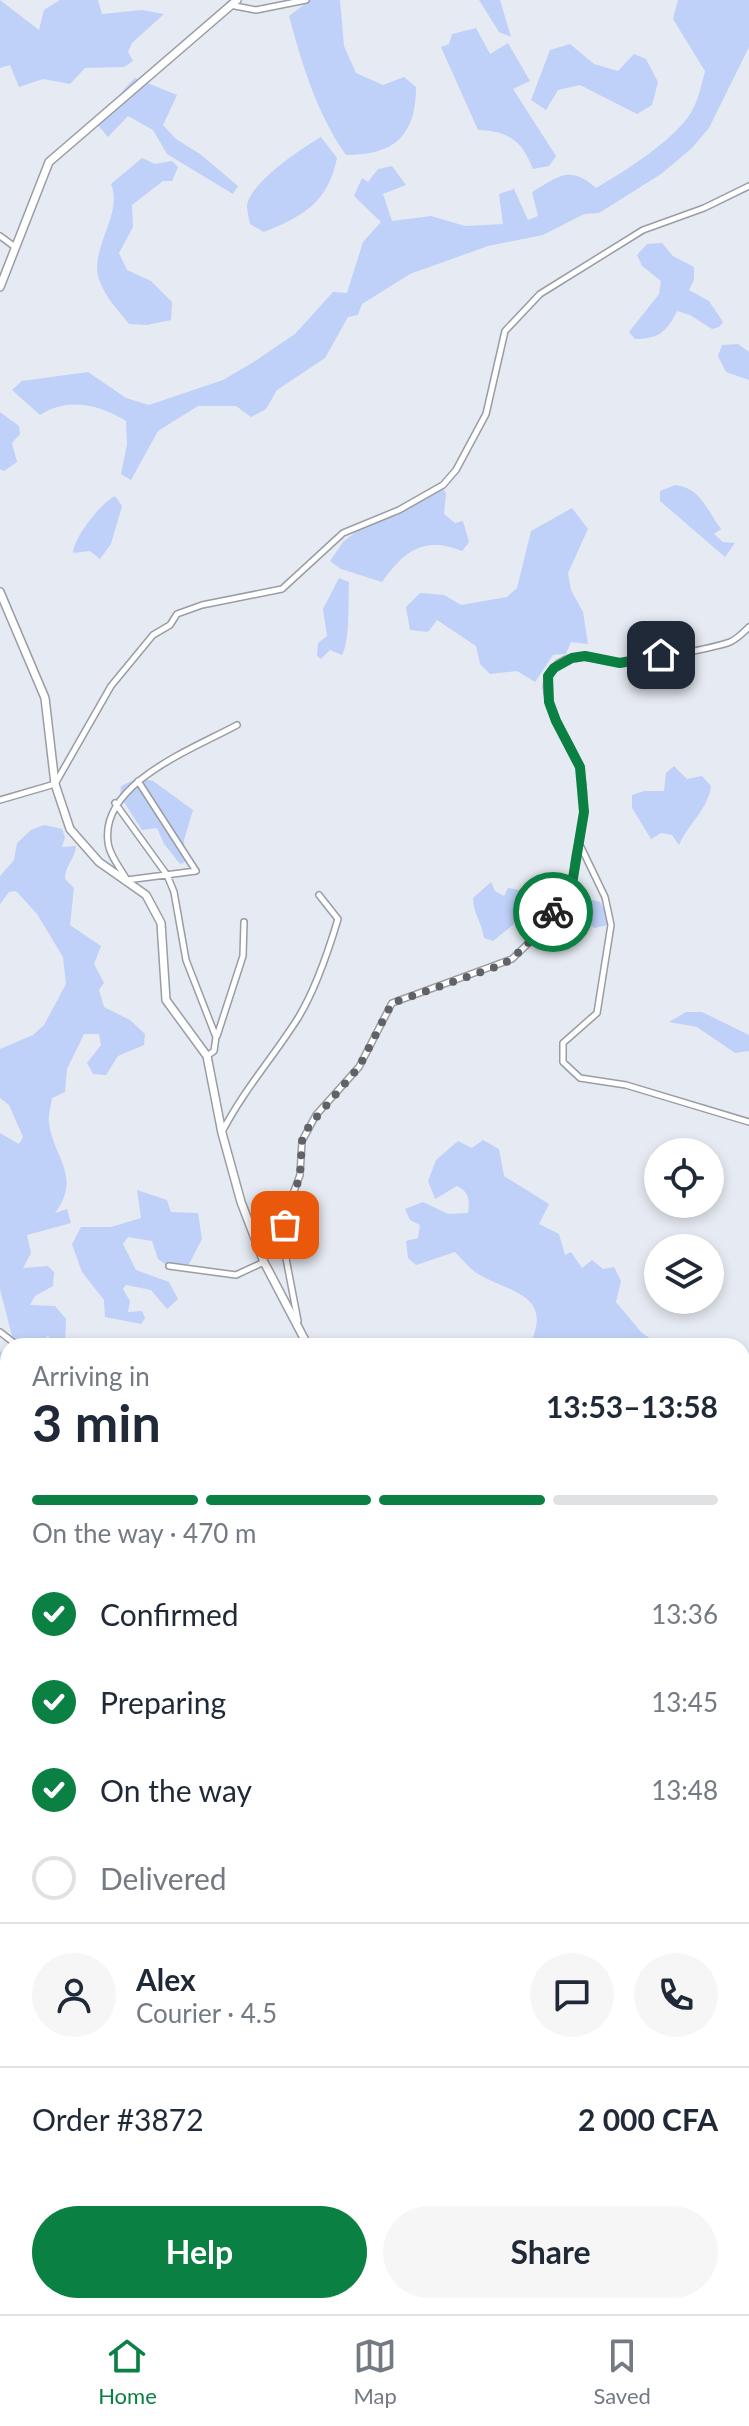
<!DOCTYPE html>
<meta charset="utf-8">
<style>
body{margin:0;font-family:Lato,sans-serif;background:#f6f6f7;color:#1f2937;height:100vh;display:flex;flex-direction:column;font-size:30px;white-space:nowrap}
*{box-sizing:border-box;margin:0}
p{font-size:26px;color:#747a83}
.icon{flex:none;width:44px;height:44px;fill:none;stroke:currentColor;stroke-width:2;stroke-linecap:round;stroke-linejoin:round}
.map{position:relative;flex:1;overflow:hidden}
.side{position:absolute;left:0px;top:1338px;width:750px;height:976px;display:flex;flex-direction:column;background:#fff;border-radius:24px 24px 0 0;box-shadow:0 4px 12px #0003}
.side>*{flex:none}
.fabs{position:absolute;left:644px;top:1138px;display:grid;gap:16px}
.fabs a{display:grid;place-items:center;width:80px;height:80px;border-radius:50%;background:#fff;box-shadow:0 4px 12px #0003;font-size:40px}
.pin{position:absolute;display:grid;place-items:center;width:68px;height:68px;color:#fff;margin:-34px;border-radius:16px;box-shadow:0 4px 12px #0006}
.courier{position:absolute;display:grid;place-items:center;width:80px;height:80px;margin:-40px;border:6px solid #0b8043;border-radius:50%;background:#fff;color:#222;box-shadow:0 2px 10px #0007}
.head em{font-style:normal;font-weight:700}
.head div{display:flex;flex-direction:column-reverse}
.head{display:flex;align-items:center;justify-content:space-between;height:136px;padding:0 32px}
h1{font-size:52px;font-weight:700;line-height:60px}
.bar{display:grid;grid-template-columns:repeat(4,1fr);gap:12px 8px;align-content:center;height:96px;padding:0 32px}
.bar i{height:10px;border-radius:6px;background:#e0e1e3}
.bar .selected{background:#0b8043}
.bar p{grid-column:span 4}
.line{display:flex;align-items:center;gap:20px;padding:0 32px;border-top:2px solid #e0e1e3}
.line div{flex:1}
.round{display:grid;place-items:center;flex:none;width:84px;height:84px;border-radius:42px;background:#f6f6f7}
ol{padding:0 32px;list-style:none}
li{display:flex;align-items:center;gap:24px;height:88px}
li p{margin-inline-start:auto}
li .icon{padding:8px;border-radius:50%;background:#0b8043;color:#fff;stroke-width:4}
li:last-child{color:#747a83}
li i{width:44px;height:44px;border:4px solid #e0e1e3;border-radius:50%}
.cta{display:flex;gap:16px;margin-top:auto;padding:16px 32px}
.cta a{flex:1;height:92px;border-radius:48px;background:#0b8043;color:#fff;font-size:32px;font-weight:700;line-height:92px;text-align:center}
.cta a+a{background:#f6f6f7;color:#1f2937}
.tabs{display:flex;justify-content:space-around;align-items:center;height:112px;border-top:2px solid #e0e1e3;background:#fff;font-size:22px;color:#747a83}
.tabs a{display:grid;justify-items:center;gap:4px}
.tabs .selected{color:#0b8043}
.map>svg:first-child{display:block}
.green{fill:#bfd1f8}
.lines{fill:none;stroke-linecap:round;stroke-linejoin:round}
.stream{stroke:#5b6d95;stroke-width:2}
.minor-casing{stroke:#999da4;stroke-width:8}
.tertiary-casing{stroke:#999da4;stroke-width:10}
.secondary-casing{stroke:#999da4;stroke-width:10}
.minor{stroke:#fff;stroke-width:5}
.tertiary{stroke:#fff;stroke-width:7}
.secondary{stroke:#fff;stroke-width:7}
.done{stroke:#606267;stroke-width:8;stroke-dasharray:0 14.4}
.route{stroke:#0b8043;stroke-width:10}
</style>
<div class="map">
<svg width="749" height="2314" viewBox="0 0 749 2314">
<rect width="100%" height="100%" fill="#e6eaf2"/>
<!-- green -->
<path class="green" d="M 0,0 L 39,30 L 44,10 L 60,0 L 98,0 L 102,14 L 142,10 L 164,14 L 132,43 L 128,52 L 133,61 L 124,67 L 85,68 L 70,84 L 43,79 L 19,87 L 10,65 L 0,68 Z
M 310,0 L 340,0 L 344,46 L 356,73 L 383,85 L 404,77 L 416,87 C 416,136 394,155 346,155 C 317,114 302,64 289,16 Z
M 479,0 L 500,0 L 511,37 L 499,32 Z
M 678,0 L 749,0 L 749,47 L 709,128 L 691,149 L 661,174 L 599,213 L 584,214 L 543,235 L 488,246 L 410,274 L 362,304 L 358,315 L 348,317 L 325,358 L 277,390 L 266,409 L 251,417 L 236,406 L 198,406 L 158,431 L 131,480 L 121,474 L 127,444 L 126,421 C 99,404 67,397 40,415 L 12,390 L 22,381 L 88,372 L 126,398 L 149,405 L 223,380 L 252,363 L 295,334 L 333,292 L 347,293 L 363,242 L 381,222 L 354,196 L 362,178 L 368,182 L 378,169 L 392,166 L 406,185 L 383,194 L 392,221 L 431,216 L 465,226 L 503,224 L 499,194 L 514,189 L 528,220 L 538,216 L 532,192 C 560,176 569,165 596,188 C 624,172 681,136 694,107 C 699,96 702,83 705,71 L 673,19 Z
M 476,28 L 490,54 L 508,43 L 530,81 L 513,89 L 556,156 L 549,166 L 533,169 C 522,141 509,131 478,130 L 441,47 L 449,44 L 452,34 Z
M 570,44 L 594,64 L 618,71 L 634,54 L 646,59 L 658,82 L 652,105 L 637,114 L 580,85 L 558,90 L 546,110 L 531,100 L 550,50 Z
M 135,78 L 177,95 L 163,125 L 176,139 L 200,154 L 238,186 L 233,194 L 167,154 L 153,130 L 128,116 L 108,137 L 97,124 C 112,109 119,92 135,78 Z
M 321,137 L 337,158 C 328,202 304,216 264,232 L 250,224 C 249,219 247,211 247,205 C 251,182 302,148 321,137 Z
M 142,158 L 155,164 L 172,161 L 178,167 L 172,181 L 163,181 L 132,205 L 133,227 L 119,253 L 127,270 L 151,281 L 172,302 L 171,320 L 147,325 L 129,324 C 119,311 106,298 100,282 C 87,250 124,216 111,184 Z
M 662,243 L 673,256 L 694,267 L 694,280 L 689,290 L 709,301 L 723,322 L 719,327 L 712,329 L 690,315 L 677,311 C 667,332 658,339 635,339 L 629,332 L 659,294 L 661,281 L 642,266 L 637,255 L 647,244 Z
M 738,344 L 749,352 L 749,380 L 726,372 L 718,356 L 722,345 Z
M 0,412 L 19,426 L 20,434 L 12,443 L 17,462 L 4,471 L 0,469 Z
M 675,485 C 701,488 706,509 721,529 L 714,534 L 723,542 L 735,543 L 725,557 L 660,501 L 660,491 Z
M 441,486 L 446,493 L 444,514 L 455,523 L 463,521 L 469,542 L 462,551 C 424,536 405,550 382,582 L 341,569 L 330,561 L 343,542 L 367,523 L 396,516 Z
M 115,496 L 122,506 L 111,544 L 100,559 L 90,551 L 73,553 C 74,537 101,503 115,496 Z
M 572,508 L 588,529 L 568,573 L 571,590 L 583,612 L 588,644 L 571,642 L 566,654 L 553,655 L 535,682 L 517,671 L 490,674 L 480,664 L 476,646 L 437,620 L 428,632 L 410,630 L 406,607 L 420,593 L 444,595 L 461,605 L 507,597 L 517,588 L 531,531 Z
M 339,578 L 349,582 C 348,600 350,642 342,655 L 330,650 L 321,659 L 317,656 L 318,643 L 327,636 L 323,609 Z
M 674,766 L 687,779 L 702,776 L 711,786 C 708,809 689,823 679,845 L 672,835 L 661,833 L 651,839 L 632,808 L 632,795 L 644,791 L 664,791 L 666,773 Z
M 138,778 L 153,781 L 193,810 L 184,840 L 185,862 L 180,864 L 164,844 L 157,828 L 142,830 L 120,796 L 121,786 Z
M 44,825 L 62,829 L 65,837 L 62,847 L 76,846 C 75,859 65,865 65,879 L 74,888 L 70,925 L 101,946 L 94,964 L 104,983 L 99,990 L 104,1007 L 130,1020 L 145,1034 L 144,1045 L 118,1056 L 106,1075 L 93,1074 L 87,1063 L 101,1045 L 99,1034 L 84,1034 L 67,1069 L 65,1092 L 52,1098 C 51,1105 48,1116 49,1123 C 54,1159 82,1176 55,1213 L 67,1209 L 71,1223 L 27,1235 L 31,1253 L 23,1268 L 48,1266 L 54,1272 L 53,1286 L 35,1296 L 30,1305 L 55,1306 L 66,1319 L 65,1346 L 55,1346 L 48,1336 L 36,1346 L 8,1346 L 8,1371 L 0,1377 L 0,1352 L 6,1349 L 12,1336 L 0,1289 L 0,1133 L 19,1144 L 23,1137 L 9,1105 L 0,1098 L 0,1049 L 33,1035 L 44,1025 L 66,984 L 63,957 L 37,914 L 16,891 L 9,892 L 0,904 L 0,876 L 14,860 L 17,843 L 31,830 Z
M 491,882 L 495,891 L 504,896 L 508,888 C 526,890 534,897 538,915 L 519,920 L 493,941 L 484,938 C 482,922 473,914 473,898 Z
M 575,895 L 600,902 L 607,915 L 607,925 L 594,928 L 572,911 Z
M 686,1012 L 702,1012 L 749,1035 L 749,1051 L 735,1053 L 697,1027 L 669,1022 Z
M 483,1140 L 499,1149 L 504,1176 L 549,1204 L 539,1224 L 559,1234 L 565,1255 L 571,1252 L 582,1268 L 592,1260 L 603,1269 L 614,1267 L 621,1281 L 616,1302 L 641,1332 L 661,1346 L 529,1346 C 555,1295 511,1293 478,1274 C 470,1269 462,1259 455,1252 L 416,1265 L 408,1258 L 406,1241 L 418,1238 L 420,1225 L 410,1220 L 405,1209 L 423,1202 L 448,1214 L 468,1213 C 470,1200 469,1192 457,1186 L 435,1199 L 428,1181 L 436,1160 L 458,1141 L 472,1148 Z
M 137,1190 L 167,1200 L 171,1212 L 198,1213 L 202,1239 L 189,1264 L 166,1265 L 158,1259 L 152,1241 L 128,1237 L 123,1244 L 136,1270 L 169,1282 L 178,1299 L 167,1309 L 151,1290 L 126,1285 L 123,1289 L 130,1301 L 128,1312 L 142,1311 L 145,1318 L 141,1324 L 105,1317 L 104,1300 L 82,1272 L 72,1244 L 81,1227 L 111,1227 L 141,1218 Z
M 742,1426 L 749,1432 L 749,1637 L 742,1634 Z
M 0,1594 L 8,1608 L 8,1713 L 0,1720 Z
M 0,1790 L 8,1799 L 8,1892 L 0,1851 Z
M 742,1859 L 749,1861 L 749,1961 L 742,1964 Z
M 54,2306 L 205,2306 L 266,2314 L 26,2314 Z
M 422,2306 L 657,2306 L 642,2314 L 429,2314 Z"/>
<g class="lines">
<!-- stream -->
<path class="stream" d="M 0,1687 L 8,1705 L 0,1708
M 0,1810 L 8,1819
M 587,2306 L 626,2314"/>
<defs>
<path id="minor" d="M 230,5 L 256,10 L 306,0
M 0,236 L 15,247
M 138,781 L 196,871 L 127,880 C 121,869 109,855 108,842 C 100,783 195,748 237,725
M 0,800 L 55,784 L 111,686 L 153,635 L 170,625 L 177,614 L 202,605 L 282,589 L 343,533 L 399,510 L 443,485 L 456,470 L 486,414 L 505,331 L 540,294 L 643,230 L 704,208 L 749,186
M 115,803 L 167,875 L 174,892 L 186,960 L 216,1037 L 214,1051 L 207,1056
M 580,845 L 605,897 L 611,925 L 597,1013 L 563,1043 L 563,1062 L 580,1078 L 626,1085 L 749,1122
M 217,1036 L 243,956 L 244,922
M 222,1132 C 245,1088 272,1059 298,1018 C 314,992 329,949 338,919 L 319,895
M 169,1266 L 236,1275 L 264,1262
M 298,1321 L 284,1248 L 288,1207 L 300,1175 L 302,1141 L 316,1115 L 359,1067 L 392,1003 L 512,959 C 532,941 558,913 570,889 C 575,877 573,865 576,853 C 583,825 587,798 580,769 C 575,744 530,694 553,668 C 574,646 599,663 622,663 C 638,662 715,648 730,642 C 737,639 743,633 749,627
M 0,1332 L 18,1346
M 0,1412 L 8,1421
M 742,1674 L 749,1671
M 742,1996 L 749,1993
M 4,2063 L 8,2118
M 0,2144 L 8,2144
M 0,2266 L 8,2267
M 378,2314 L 378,2306"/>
<path id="tertiary" d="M 0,287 L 49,162 L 237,0"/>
<path id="secondary" d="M 0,592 L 45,698 L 55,784 L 70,829 L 99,862 L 146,895 L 161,923 L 166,1000 L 207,1056 L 222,1133 L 241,1202 L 264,1262 L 308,1346
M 742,2164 L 749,2171"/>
</defs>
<!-- minor casing -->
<use href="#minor" class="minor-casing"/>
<!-- tertiary casing -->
<use href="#tertiary" class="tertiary-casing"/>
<!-- secondary casing -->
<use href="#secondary" class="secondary-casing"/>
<!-- minor -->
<use href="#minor" class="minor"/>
<!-- tertiary -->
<use href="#tertiary" class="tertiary"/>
<!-- secondary -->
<use href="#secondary" class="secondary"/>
</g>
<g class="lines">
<!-- done -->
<path class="done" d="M 285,1225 L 300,1175 L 302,1141 L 309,1126 L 359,1067 L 392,1003 L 504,964 L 524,948 L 553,912"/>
<!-- route -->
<path class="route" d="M 553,912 L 572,884 L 584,812 L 580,767 L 556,721 L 549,702 L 548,676 L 554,668 L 572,658 L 585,656 L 620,663 L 661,655"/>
</g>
</svg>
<div class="fabs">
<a><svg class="icon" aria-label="locate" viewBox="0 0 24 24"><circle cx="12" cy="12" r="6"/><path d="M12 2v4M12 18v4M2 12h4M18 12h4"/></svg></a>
<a><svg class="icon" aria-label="layers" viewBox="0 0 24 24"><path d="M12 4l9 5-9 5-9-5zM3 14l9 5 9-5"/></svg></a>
</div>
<div class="pin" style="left:285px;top:1225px;background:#ea580c"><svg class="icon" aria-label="bag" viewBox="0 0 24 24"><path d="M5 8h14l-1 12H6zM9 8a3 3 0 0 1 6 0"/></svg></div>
<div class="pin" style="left:661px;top:655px;background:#1f2937"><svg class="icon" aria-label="home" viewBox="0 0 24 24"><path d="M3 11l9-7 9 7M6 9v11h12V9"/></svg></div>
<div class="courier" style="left:553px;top:912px"><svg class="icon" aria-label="bike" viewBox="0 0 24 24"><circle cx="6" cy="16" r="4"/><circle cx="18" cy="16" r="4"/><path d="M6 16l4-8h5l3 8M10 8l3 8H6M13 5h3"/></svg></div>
<section class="side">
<div class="head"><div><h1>3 min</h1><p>Arriving in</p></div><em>13:53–13:58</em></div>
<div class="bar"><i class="selected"></i><i class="selected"></i><i class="selected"></i><i></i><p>On the way · 470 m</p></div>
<ol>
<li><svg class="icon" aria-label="check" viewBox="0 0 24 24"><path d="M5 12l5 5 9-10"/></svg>Confirmed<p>13:36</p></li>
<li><svg class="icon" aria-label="check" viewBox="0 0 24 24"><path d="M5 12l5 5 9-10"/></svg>Preparing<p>13:45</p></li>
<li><svg class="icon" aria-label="check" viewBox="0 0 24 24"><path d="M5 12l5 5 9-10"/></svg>On the way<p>13:48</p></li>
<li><i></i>Delivered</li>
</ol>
<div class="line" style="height:144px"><a class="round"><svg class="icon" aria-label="person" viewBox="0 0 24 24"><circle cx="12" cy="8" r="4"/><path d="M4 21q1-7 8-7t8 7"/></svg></a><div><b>Alex</b><p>Courier · 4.5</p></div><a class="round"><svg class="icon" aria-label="chat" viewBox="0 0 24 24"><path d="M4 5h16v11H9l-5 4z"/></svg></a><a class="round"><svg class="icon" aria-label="phone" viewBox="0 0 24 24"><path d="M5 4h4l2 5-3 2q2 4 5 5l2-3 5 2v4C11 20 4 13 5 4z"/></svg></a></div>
<div class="line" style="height:104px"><div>Order #3872</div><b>2 000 CFA</b></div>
<div class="cta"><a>Help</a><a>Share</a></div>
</section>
</div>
<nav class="tabs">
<a class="selected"><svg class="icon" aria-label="home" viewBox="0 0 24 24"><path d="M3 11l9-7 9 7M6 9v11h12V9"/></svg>Home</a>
<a><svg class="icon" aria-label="map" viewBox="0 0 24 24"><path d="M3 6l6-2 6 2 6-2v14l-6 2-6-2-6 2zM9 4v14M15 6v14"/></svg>Map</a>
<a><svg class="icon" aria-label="saved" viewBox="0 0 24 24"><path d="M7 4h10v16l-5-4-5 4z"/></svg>Saved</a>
</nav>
